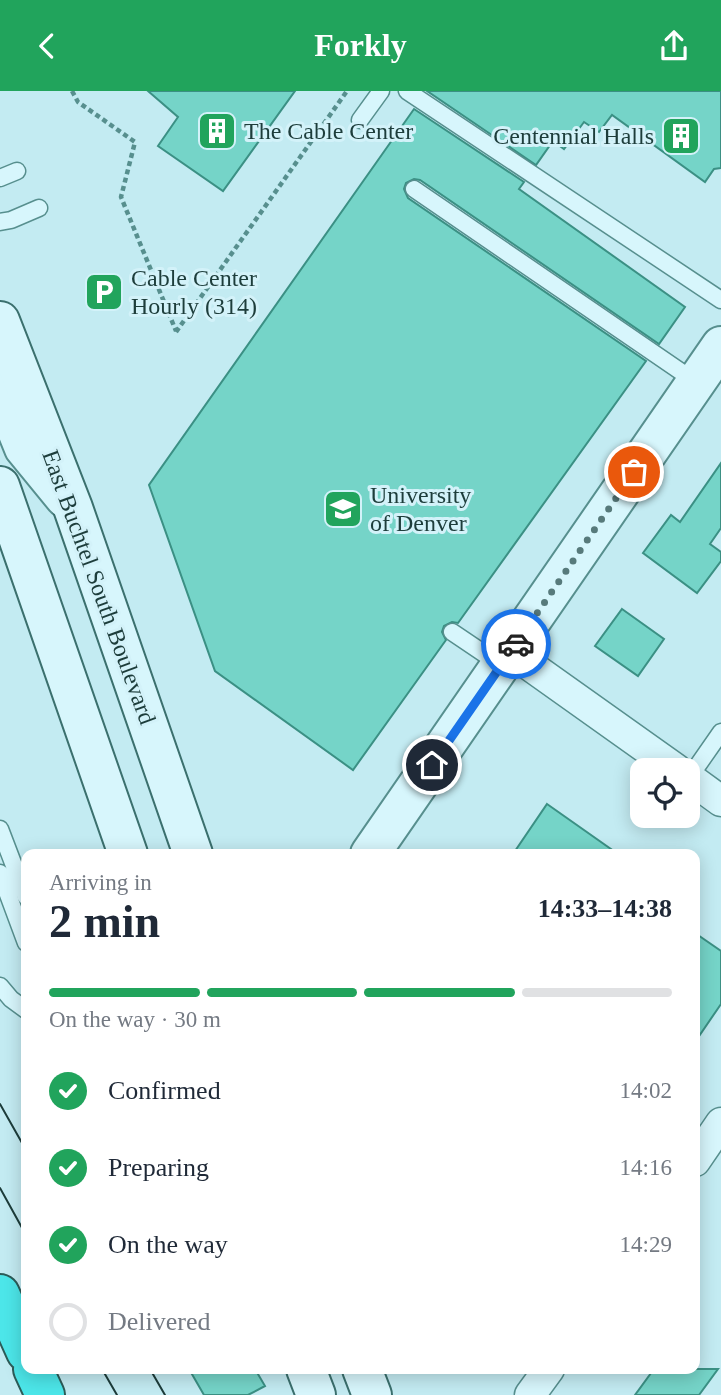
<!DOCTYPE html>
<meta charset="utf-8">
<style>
body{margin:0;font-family:Georgia,serif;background:#f6f6f7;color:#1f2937;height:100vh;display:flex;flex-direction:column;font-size:26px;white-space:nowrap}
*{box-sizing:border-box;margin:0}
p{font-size:23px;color:#747a83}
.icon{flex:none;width:38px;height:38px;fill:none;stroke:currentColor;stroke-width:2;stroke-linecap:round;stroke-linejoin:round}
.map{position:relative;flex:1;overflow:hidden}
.side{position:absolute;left:21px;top:758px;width:679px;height:525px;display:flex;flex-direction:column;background:#fff;border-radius:14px;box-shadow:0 4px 18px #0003}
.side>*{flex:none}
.controls{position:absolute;left:630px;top:667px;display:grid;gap:14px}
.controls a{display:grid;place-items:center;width:70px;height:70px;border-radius:14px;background:#fff;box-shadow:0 4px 18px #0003;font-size:35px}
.pin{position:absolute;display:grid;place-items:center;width:60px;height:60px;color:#fff;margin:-30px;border:4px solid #fff;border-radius:50%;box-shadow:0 2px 7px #0007}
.courier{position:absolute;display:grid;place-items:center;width:70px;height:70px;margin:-35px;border:5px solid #1a73e8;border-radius:50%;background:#fff;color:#222;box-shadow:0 2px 9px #0007}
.head em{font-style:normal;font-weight:700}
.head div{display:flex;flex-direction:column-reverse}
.head{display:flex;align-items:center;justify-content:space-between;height:119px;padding:0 28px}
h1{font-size:46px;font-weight:700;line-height:52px}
.bar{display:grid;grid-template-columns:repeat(4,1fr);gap:10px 7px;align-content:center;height:84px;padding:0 28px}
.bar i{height:9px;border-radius:5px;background:#e0e1e3}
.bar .selected{background:#21a45c}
.bar p{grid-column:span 4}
ol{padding:0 28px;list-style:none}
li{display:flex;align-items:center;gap:21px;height:77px}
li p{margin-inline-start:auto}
li .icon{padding:7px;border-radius:50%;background:#21a45c;color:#fff;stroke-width:4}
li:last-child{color:#747a83}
li i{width:38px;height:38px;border:4px solid #e0e1e3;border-radius:50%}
header{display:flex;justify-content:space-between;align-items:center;height:91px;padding:0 28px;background:#21a45c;color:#fff;font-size:32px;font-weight:700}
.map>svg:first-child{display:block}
.building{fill:#75d4c8;stroke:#3b9084;stroke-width:2}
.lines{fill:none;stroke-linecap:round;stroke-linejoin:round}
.service-casing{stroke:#578f8e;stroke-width:19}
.minor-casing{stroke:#578f8e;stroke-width:33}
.tertiary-casing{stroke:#578f8e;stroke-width:42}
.secondary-casing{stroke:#3b706e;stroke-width:42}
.motorway-casing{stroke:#2c5c58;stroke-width:42}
.path{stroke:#578f8e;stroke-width:4.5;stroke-dasharray:5 3.5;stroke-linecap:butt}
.service{stroke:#d7f6fc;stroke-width:16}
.minor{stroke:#d7f6fc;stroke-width:30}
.tertiary{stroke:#d7f6fc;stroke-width:38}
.secondary{stroke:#d7f6fc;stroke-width:38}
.motorway{stroke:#4ce6e9;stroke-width:38}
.tram{stroke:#1d3d3b;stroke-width:2}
.done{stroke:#577a7b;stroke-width:7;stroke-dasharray:0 12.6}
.route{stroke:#1a73e8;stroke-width:9}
.labels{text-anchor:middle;stroke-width:6;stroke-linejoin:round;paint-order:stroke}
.poi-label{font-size:24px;fill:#1d3d3b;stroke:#d3f2f9;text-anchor:start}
.street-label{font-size:24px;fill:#1d3d3b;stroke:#d3f2f9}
</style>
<header><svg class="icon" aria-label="back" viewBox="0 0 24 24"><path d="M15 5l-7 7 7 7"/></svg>Forkly<svg class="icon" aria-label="share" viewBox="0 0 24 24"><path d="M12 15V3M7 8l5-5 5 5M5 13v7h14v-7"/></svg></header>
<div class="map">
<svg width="721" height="1304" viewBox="0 0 721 1304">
<rect width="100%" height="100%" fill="#c3ebf2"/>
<!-- building -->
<path class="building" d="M 148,0 L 295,0 L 223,100 L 158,55 L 178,26 Z
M 427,0 L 721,0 L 721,77 L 714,78 L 705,91 L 612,24 L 599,41 L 584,31 L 564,58 L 553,50 L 536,74 Z
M 414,18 L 524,91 L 519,98 L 685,216 L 659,253 L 420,89 L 414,88 L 406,92 L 404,98 L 408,107 L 646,270 L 458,532 L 452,531 L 444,535 L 442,541 L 446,549 L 353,679 L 215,580 L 149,394 Z
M 721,372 L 721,437 L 710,453 L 721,461 L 721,470 L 697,502 L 643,462 L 671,424 L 680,431 Z
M 622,518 L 664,548 L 638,585 L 595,555 Z
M 547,713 L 618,763 L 513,763 Z
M 695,842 L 721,860 L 721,913 L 695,951 Z
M 189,1278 L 255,1278 L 265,1295 L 248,1304 L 204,1304 Z
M 654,1278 L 718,1278 L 699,1304 L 635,1304 Z"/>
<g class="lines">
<defs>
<path id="service" d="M 407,0 L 721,209
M 360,29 L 381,0
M 0,87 L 17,80
M 414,98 L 696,291
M 0,131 L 11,129 L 39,117
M 452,541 L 501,574
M 689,687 L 721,641
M 0,738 L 26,806
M 0,782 L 26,852
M 0,895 L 11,908 L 26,919"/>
<path id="minor" d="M 511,561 L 677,679
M 688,686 L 721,710
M 695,1070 L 721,1032
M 530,1304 L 549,1278"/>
<path id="tertiary" d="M 0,298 L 24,357 L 65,407
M 370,763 L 721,255"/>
<path id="secondary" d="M 0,230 L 73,417 L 193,763
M 0,395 L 128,763
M 306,1278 L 316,1304
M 362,1278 L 372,1304"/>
<path id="motorway" d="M 0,1203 L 26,1261
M 33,1278 L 45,1304"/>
</defs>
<!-- service casing -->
<use href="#service" class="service-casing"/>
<!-- minor casing -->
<use href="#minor" class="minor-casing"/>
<!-- tertiary casing -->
<use href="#tertiary" class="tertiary-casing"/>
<!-- secondary casing -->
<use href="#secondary" class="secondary-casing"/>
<!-- motorway casing -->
<use href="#motorway" class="motorway-casing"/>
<!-- path -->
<path class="path" d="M 72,0 L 78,11 L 135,51 L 121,106 L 176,240
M 176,241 L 347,0"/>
<!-- service -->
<use href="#service" class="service"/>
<!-- minor -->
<use href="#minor" class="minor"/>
<!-- tertiary -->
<use href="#tertiary" class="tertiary"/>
<!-- secondary -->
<use href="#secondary" class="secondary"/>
<!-- motorway -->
<use href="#motorway" class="motorway"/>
<!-- tram -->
<path class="tram" d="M 0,1013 L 26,1059
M 0,1097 L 26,1144
M 102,1278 L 117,1304
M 150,1278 L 165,1304"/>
</g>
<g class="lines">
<!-- done -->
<path class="done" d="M 516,553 L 634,381"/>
<!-- route -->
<path class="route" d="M 432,674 L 516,553"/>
</g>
<!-- icons -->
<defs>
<symbol id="building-square" viewBox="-11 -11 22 22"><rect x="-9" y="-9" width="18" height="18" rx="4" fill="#21a45c" stroke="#d3f2f9"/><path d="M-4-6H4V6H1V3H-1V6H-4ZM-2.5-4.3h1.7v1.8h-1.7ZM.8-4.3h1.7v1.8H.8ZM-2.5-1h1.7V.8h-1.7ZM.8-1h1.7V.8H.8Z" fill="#fff"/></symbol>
<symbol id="parking-square" viewBox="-11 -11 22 22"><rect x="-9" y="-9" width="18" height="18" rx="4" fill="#21a45c" stroke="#d3f2f9"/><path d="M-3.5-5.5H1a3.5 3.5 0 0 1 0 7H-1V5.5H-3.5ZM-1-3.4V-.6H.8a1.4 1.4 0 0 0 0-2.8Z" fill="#fff"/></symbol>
<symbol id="university-square" viewBox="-11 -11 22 22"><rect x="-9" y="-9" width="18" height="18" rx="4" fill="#21a45c" stroke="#d3f2f9"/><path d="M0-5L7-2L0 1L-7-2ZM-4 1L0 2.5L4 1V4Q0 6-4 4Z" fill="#fff"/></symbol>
</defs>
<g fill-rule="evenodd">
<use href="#building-square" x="195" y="18" width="44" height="44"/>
<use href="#building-square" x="659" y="23" width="44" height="44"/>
<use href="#parking-square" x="82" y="179" width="44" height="44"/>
<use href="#university-square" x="321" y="396" width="44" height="44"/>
</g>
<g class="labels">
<!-- poi labels -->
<g class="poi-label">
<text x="244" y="48">The Cable Center</text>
<text x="654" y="53" text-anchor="end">Centennial Halls</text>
<text x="131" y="195">Cable Center<tspan x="131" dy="28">Hourly (314)</tspan></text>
<text x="370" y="412">University<tspan x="370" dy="28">of Denver</tspan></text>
</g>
<!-- street labels -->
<g class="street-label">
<text transform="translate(99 496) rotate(70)" y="8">East Buchtel South Boulevard</text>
</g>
</g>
</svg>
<div class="controls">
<a><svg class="icon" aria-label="locate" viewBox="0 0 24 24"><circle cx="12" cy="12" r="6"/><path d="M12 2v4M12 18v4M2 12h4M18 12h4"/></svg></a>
</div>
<div class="pin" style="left:634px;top:381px;background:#ea580c"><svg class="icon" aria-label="bag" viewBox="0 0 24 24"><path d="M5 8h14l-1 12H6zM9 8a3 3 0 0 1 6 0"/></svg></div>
<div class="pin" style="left:432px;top:674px;background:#1f2937"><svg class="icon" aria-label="home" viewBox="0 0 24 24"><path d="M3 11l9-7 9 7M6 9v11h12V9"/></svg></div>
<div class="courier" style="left:516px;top:553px"><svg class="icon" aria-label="car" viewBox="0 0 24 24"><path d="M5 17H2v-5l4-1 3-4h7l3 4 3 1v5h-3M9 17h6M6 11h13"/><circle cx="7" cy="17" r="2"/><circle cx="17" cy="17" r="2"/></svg></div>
<section class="side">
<div class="head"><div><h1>2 min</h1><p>Arriving in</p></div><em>14:33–14:38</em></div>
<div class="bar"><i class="selected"></i><i class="selected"></i><i class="selected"></i><i></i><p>On the way · 30 m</p></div>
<ol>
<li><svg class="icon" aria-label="check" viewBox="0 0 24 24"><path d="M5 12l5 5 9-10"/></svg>Confirmed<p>14:02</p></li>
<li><svg class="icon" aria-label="check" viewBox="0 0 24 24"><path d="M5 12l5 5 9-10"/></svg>Preparing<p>14:16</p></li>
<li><svg class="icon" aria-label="check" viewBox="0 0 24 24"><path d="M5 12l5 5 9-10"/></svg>On the way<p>14:29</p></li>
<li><i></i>Delivered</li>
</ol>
</section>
</div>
